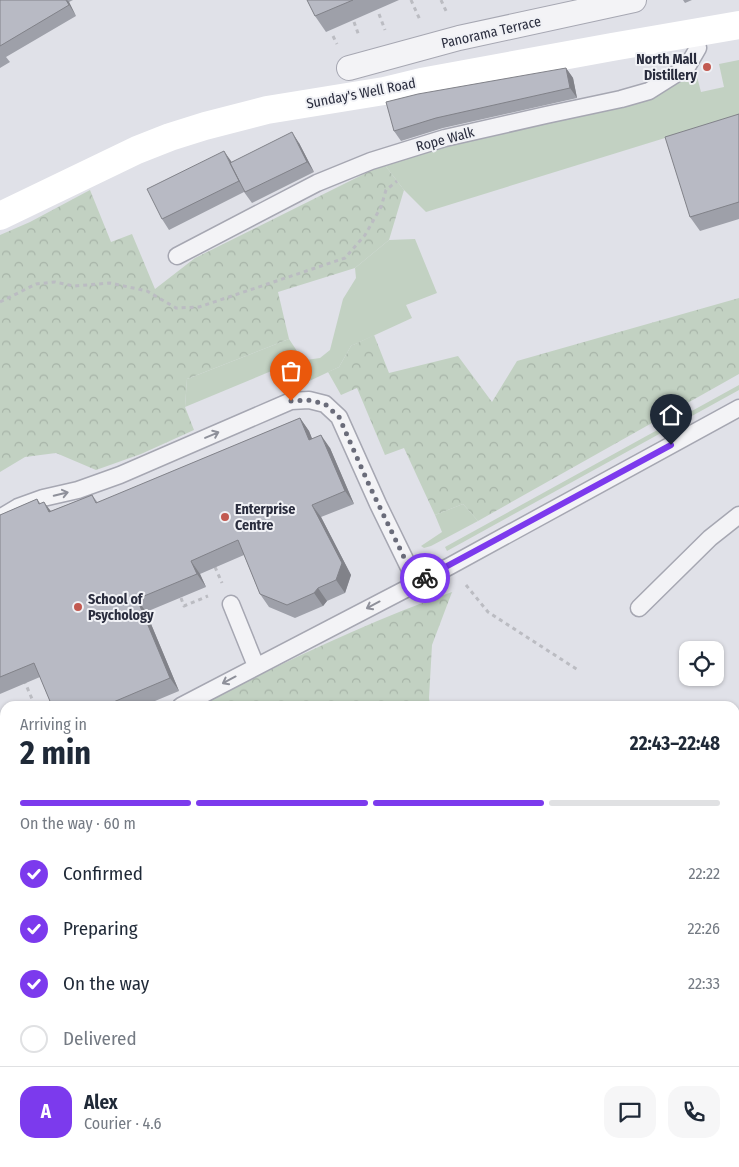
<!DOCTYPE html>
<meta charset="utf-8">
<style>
body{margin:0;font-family:"Fira Sans Condensed",sans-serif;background:#f6f6f7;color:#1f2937;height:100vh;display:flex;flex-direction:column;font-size:19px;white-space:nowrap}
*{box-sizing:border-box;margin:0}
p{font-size:16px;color:#747a83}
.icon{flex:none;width:28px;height:28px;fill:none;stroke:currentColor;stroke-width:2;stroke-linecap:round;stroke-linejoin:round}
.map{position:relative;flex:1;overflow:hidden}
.drawer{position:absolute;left:0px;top:701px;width:740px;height:466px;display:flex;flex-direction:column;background:#fff;border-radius:15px 15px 0 0;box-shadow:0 1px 4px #0004}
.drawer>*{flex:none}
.tools{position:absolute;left:679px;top:641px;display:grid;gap:10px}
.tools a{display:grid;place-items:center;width:45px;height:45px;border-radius:10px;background:#fff;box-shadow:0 1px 4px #0004;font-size:25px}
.pin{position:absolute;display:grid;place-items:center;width:42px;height:42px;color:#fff;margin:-51px -21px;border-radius:50% 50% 50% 0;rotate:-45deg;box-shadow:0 0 5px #0007}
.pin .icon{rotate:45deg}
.courier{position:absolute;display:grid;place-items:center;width:50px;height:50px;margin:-25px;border:4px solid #7c3aed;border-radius:50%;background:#fff;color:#222;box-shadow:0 1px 6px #0007}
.overview em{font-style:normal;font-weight:700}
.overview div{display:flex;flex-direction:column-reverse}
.overview{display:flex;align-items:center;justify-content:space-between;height:85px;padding:0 20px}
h1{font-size:32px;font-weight:700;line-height:38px}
.bar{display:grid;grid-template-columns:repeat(4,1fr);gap:8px 5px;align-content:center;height:60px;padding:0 20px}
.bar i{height:6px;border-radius:4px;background:#e0e1e3}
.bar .active{background:#7c3aed}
.bar p{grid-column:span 4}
.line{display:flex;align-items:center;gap:12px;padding:0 20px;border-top:1px solid #e0e1e3}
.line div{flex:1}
.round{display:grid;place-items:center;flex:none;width:52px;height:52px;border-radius:15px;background:#f6f6f7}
ol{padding:0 20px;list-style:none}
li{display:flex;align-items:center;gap:15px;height:55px}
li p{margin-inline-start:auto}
li .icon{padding:5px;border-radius:50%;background:#7c3aed;color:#fff;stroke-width:4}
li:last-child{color:#747a83}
li i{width:28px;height:28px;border:2px solid #e0e1e3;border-radius:50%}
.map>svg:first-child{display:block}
.grass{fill:#c2d1c2}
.forest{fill:url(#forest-crowns)}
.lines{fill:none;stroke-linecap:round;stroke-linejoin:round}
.stream{stroke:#9ea8c5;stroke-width:10}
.service-casing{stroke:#a6a7b2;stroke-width:19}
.pedestrian-casing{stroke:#a6a7b2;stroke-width:26}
.path{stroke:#bbbcc2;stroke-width:3;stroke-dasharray:4 4;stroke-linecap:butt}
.service{stroke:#f3f3f6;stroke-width:16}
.pedestrian{stroke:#f3f3f6;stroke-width:24}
.secondary{stroke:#fff;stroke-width:28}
.wall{fill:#9ea0a9}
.shaded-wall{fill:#818289}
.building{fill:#b8bac4;stroke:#818289}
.oneway{stroke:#8e909a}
.done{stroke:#6a6c7a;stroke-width:5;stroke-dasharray:0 9}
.route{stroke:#7c3aed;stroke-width:6}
.poi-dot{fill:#c25950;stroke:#f0f1f5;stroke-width:2}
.labels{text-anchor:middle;stroke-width:4;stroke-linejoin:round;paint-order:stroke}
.street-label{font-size:14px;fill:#2a2d3e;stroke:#f0f1f5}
.poi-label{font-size:14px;font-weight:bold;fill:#2a2d3e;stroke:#f0f1f5;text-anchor:start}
</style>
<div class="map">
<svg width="739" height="1167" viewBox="0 0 739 1167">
<defs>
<pattern id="forest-crowns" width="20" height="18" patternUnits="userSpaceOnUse" patternTransform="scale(1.25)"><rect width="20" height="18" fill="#c2d1c2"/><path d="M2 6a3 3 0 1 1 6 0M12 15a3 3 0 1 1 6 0" fill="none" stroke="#a7b4a8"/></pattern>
</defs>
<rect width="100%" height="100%" fill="#e0e1e8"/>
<!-- grass -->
<path class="grass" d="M 739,60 L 739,122 L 665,138 L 426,212 L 404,190 L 384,164 L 497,131 L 656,94 L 695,69 L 701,92 L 724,87 L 719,64 Z
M 415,239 L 437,293 L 406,305 L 412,318 L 351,346 L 339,367 L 303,384 L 293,362 L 185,407 L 187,379 L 289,339 L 301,357 L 306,360 L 320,358 L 330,350 L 343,299 L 356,278 L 355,268 L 389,240 Z
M 739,385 L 739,390 L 447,551 L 445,547 Z
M 463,504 L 478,521 L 431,546 L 424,548 L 421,546 L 442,532 L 435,515 Z"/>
<!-- forest -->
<path class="forest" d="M 384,164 L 404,190 L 389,240 L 355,268 L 278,292 L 289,339 L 187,379 L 185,407 L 194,430 L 141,454 L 96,470 L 56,453 L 25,457 L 0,472 L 0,235 L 30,222 L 90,190 L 111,242 L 132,234 L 155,289 L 195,258 Z
M 739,298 L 739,374 L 478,521 L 463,504 L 435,515 L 404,448 L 385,455 L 357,388 L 341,395 L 328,372 L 339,367 L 351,346 L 374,335 L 389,373 L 458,356 L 492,402 L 517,361 Z
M 452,592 L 432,645 L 429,698 L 430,706 L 199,706 C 281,663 365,623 452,592 Z
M 0,762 L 5,762 L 5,1005 L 0,1006 Z"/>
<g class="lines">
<!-- stream -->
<path class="stream" d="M 0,841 L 5,841"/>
<defs>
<path id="service" d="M 177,256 L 317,183 L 371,161 L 445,138 L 546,115 L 621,99 L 649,91 L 687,67 L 698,48 L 695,32
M 0,518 L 18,507 L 43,498 L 78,490 L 120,475 L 291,401 L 309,400 L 325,404 L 339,417 L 378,504 L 416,582
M 231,604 L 256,666
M 639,608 L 710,538 L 739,515
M 181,706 L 450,566 L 739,408
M 0,742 L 5,743
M 735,1041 L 739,1039
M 426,1167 L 437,1162"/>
<path id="pedestrian" d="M 349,68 L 459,38 L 634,0"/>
</defs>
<!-- service casing -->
<use href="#service" class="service-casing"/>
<!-- pedestrian casing -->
<use href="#pedestrian" class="pedestrian-casing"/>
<!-- path -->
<path class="path" d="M 411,0 L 420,20
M 441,0 L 447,13
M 379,14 L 385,30
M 354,22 L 359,36
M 333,36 L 337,44
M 0,302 L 36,284 L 55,282 L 74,286 L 110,283 L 147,291 L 176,308 L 199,307 L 345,258 L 365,235 L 381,207 L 386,190 L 397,181
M 215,567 L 222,583
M 466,585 L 488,612 L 578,670
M 181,598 L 184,606 L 208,596
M 24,680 L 35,706"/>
<!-- service -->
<use href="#service" class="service"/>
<!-- pedestrian -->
<use href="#pedestrian" class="pedestrian"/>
<!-- secondary -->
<path class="secondary" d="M 0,216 L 137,150 L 170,137 L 205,126 L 267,110 L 384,91 L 421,82 L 612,47 L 739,25"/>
</g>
<!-- wall -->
<path class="wall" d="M 0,0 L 73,0 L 69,2 L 76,16 L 6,57 L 10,62 L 0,68 Z
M 307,0 L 399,0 L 326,32 L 315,16 Z
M 683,0 L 692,0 L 685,3 Z
M 566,68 L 573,78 L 577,98 L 443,128 L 401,141 L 394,131 Z
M 739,114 L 739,219 L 700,231 L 690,217 Z
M 299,143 L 314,172 L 252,203 L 244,192 L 169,230 L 162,219 L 232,162 Z
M 300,418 L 309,431 L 312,439 L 330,448 L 354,504 L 321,517 L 351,575 L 345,593 L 327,601 L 323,606 L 295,618 L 269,607 L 260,594 L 244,555 L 200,574 L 206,587 L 146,612 L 179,691 L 143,706 L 52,706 L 40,677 L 0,694 L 0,515 L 37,499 L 40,503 L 51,511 L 92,495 L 98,503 Z
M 739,733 L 739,981 L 735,983 L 735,734 Z
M 228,1162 L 261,1162 L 249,1167 L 231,1167 Z"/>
<!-- shaded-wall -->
<path class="shaded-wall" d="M 66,0 L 67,0 L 69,2 L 76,16 Z
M 566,68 L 573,78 L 577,98 L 570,88 Z
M 292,132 L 299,143 L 314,172 L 307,162 Z
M 224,151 L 231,161 L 246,191 L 239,181 Z
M 300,418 L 309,431 L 318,453 L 309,440 Z
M 321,435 L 330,448 L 354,504 L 345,491 Z
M 44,502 L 53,514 L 49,512 Z
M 312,505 L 321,517 L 351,575 L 345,593 L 336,580 Z
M 191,561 L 200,574 L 206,587 L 197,574 Z
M 318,588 L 327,601 L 323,606 L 314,593 Z
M 137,599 L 146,612 L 179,691 L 170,678 Z"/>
<!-- building -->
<path class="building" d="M 0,0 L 66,0 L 69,5 L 0,46 Z
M 307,0 L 353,0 L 315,16 Z
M 566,68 L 570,88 L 436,118 L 394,131 L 386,102 L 418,94 Z
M 739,114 L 739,202 L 690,217 L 665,137 Z
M 292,132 L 307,162 L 245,192 L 230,163 Z
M 224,151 L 239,181 L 162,219 L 147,189 Z
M 300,418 L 309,440 L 321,435 L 345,491 L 312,505 L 342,563 L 336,580 L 318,588 L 314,593 L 287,605 L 260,594 L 238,540 L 191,561 L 197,574 L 137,599 L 170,678 L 104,706 L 101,702 L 90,706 L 78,706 L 78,705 L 74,706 L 52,706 L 34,663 L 0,677 L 0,515 L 37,499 L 39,504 L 44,502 L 49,512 L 92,495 L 96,503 Z
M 739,733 L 739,955 L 735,956 L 735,734 Z"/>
<!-- one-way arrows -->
<defs><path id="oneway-shaft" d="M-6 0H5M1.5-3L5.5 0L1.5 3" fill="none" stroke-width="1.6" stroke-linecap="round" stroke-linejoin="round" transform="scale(1.25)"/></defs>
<g class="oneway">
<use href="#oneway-shaft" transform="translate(212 435) rotate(-23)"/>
<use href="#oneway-shaft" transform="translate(61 494) rotate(-14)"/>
<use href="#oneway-shaft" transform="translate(373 605) rotate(152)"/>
<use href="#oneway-shaft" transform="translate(229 680) rotate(152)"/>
</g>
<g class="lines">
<!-- done -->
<path class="done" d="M 291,401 L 308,400 L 325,404 L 339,417 L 370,487 L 416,582 L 425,578"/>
<!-- route -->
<path class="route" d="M 425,578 L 671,445"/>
</g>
<!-- markers -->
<g class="poi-dot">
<circle cx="707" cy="67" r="5"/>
<circle cx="225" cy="517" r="5"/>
<circle cx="78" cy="607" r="5"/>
</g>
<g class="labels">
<!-- street labels -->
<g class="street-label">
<text transform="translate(491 32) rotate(-13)" y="5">Panorama Terrace</text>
<text transform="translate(361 93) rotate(-11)" y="5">Sunday's Well Road</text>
<text transform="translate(445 139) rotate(-15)" y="5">Rope Walk</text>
</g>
<!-- poi labels -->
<g class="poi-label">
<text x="697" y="64" text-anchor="end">North Mall<tspan x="697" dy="16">Distillery</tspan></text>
<text x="235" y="514">Enterprise<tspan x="235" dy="16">Centre</tspan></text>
<text x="88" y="604">School of<tspan x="88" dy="16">Psychology</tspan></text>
</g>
</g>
</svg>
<div class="tools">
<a><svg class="icon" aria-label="locate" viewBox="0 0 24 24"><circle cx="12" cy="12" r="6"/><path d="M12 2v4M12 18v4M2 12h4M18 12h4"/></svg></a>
</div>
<div class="pin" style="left:291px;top:401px;background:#ea580c"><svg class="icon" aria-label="bag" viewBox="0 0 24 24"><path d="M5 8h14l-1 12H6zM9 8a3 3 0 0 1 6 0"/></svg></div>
<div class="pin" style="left:671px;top:445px;background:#1f2937"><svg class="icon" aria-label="home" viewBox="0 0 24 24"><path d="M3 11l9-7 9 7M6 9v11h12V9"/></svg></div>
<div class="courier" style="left:425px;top:578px"><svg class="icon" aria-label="bike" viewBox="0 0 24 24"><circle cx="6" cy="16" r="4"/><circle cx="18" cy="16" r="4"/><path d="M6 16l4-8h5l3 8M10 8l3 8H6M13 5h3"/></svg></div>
<section class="drawer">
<div class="overview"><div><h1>2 min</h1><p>Arriving in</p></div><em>22:43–22:48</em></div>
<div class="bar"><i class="active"></i><i class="active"></i><i class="active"></i><i></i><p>On the way · 60 m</p></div>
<ol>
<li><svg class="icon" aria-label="check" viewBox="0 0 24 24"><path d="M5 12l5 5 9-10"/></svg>Confirmed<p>22:22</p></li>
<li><svg class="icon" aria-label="check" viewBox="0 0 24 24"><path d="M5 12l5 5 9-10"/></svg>Preparing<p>22:26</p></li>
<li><svg class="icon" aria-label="check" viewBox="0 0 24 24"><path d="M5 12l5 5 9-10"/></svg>On the way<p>22:33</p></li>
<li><i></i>Delivered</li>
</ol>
<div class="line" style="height:90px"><b class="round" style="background:#7c3aed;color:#fff">A</b><div><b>Alex</b><p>Courier · 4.6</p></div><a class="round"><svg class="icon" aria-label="chat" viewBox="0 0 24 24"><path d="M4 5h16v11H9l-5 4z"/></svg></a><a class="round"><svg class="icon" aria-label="phone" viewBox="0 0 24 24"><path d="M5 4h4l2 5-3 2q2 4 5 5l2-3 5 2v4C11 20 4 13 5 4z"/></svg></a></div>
</section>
</div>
